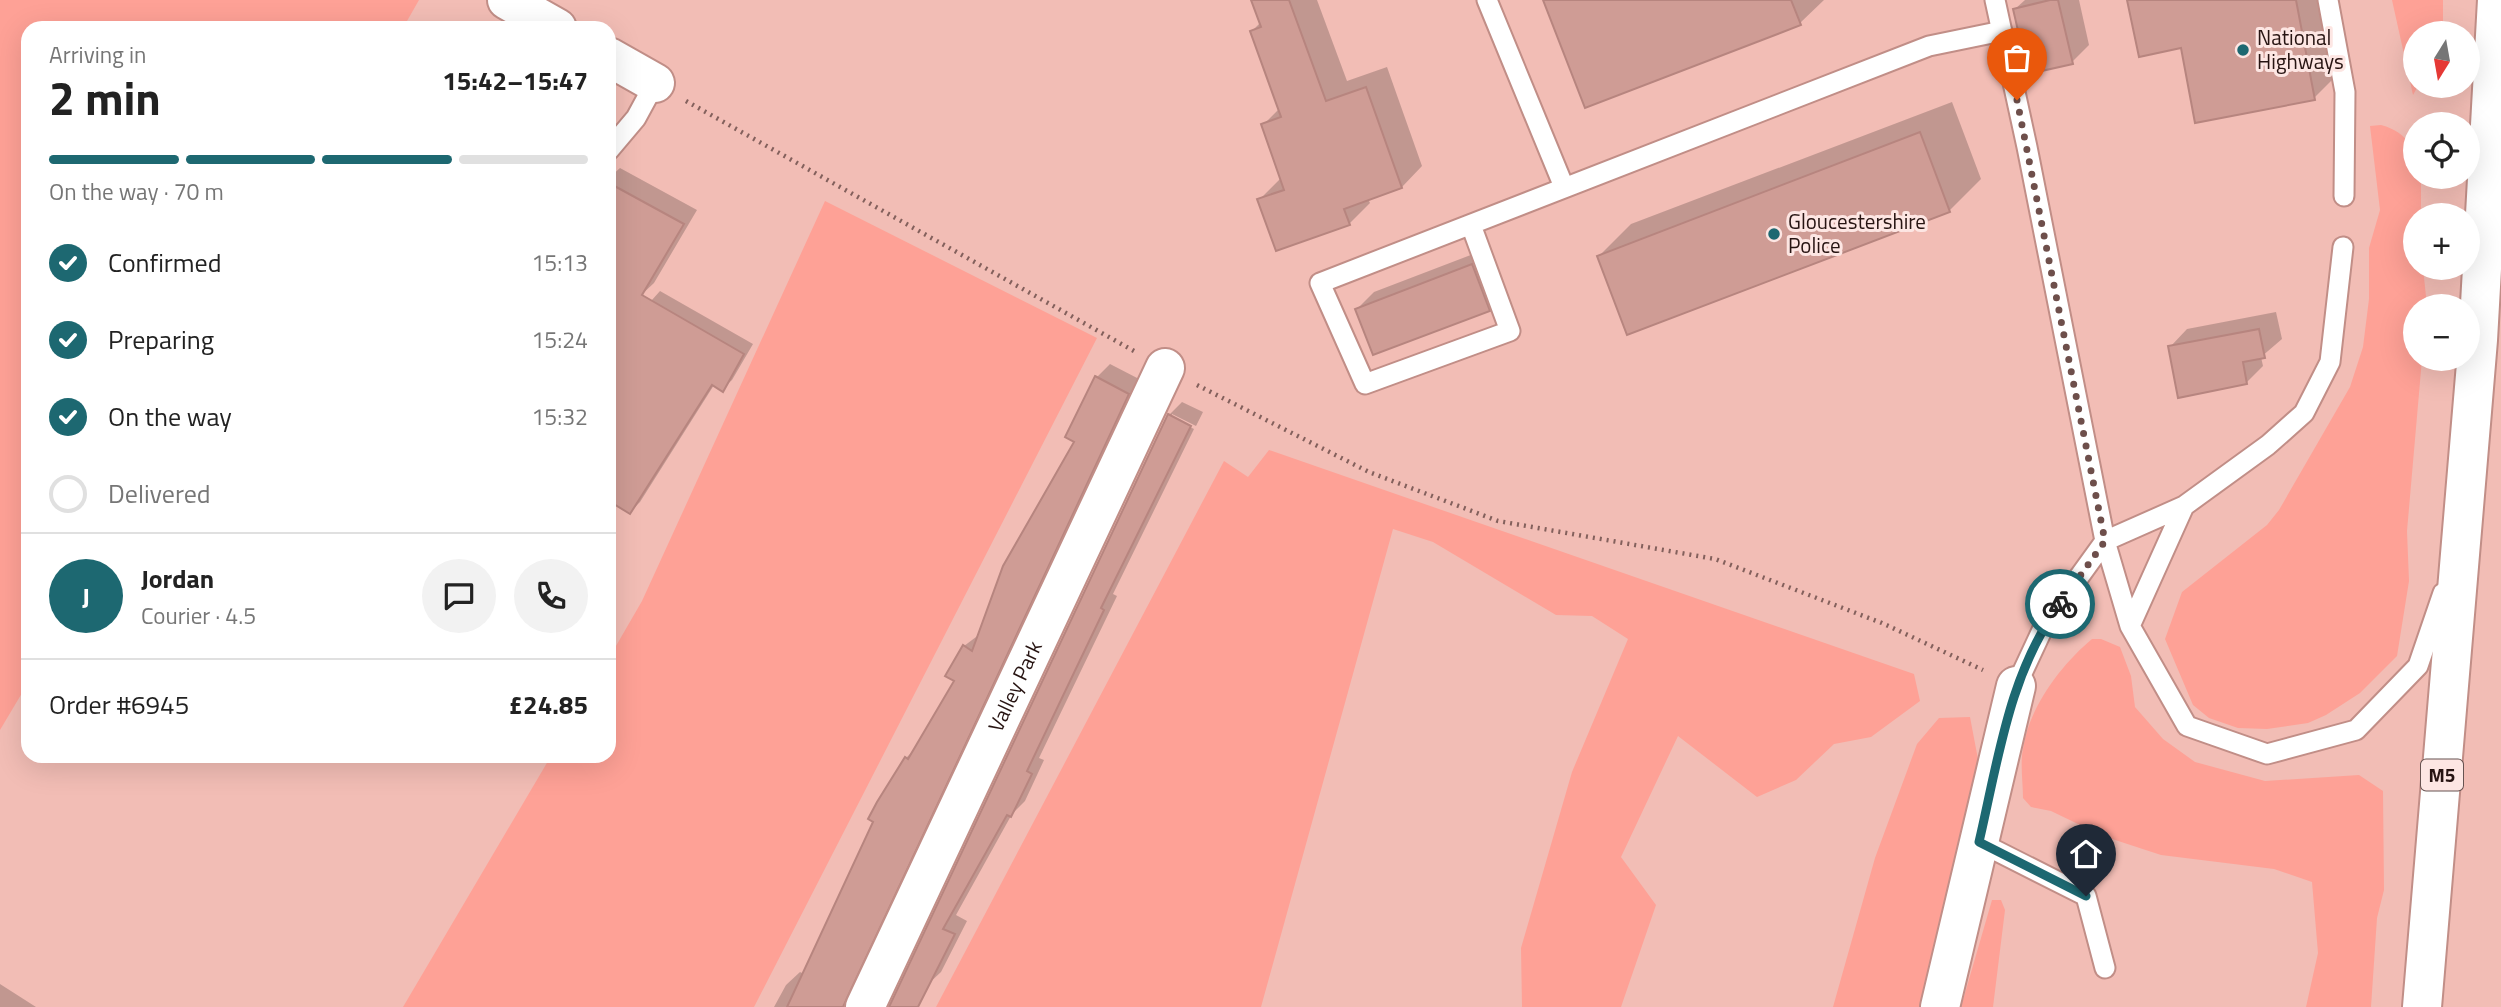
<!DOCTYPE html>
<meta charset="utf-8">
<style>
body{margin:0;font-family:"Titillium Web",sans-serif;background:#f2f2f2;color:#222;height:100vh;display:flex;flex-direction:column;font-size:26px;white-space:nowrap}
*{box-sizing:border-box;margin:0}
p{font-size:23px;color:#767676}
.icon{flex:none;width:38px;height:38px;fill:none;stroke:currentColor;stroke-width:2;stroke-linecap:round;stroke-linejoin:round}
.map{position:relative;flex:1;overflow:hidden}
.side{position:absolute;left:21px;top:21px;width:595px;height:742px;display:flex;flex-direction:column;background:#fff;border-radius:21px;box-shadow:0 7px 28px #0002}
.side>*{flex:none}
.needle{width:46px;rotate:191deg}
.fabs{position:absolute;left:2403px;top:21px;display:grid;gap:14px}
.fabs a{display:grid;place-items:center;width:77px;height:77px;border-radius:50%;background:#fff;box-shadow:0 7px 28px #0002;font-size:35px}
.pin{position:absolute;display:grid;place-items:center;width:60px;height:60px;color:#fff;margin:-72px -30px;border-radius:50% 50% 50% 0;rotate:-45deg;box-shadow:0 0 7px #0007}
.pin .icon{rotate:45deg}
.courier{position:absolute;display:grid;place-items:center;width:70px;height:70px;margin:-35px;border:5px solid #1d6871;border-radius:50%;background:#fff;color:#222;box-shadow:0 2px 9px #0007}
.summary em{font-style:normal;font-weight:700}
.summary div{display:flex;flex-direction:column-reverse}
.summary{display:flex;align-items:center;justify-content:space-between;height:119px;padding:0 28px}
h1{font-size:46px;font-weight:700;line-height:52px}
.bar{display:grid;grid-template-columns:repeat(4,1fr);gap:10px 7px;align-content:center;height:84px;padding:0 28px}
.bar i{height:9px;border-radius:5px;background:#e0e0e0}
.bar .current{background:#1d6871}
.bar p{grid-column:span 4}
.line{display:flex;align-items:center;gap:18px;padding:0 28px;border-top:2px solid #e0e0e0}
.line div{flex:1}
.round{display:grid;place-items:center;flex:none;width:74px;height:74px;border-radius:37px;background:#f2f2f2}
ol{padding:0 28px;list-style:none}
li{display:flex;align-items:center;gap:21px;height:77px}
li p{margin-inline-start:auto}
li .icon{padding:7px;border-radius:50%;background:#1d6871;color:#fff;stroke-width:4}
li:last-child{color:#767676}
li i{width:38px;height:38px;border:4px solid #e0e0e0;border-radius:50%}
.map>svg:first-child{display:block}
.green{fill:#fea196}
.shadow{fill:#0003}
.building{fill:#cf9c95;stroke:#b7857f;stroke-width:2}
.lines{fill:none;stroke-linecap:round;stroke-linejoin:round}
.service-casing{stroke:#c18e87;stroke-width:23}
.minor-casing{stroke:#c18e87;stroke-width:42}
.motorway-casing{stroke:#c18e87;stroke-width:42}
.path{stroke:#83605c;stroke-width:4.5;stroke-dasharray:2 5;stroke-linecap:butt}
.service{stroke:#fff;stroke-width:19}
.minor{stroke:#fff;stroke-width:38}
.motorway{stroke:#fff;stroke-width:38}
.done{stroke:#6e4f4b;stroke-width:7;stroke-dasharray:0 12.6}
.route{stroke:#1d6871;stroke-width:9}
.poi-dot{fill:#1d6871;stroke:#fde6e3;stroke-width:2.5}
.labels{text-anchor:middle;stroke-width:6;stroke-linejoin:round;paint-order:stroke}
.shield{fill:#fde6e3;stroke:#675351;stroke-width:2}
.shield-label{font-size:19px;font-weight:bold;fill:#271412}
.poi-label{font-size:21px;fill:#271412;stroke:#fde6e3;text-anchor:start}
.street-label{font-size:21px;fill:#271412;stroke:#fde6e3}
</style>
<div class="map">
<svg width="2501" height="1007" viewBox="0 0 2501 1007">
<rect width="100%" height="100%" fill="#f2bdb5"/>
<!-- green -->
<path class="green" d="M 0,0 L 419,0 L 403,28 L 28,28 L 28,683 L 0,730 Z
M 2392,0 L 2443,0 L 2443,33 L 2415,33 L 2415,86 L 2418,86 L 2413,95 Z
M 2381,125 C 2410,133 2415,150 2415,177 L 2421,177 L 2421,215 L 2415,215 L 2415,268 L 2423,268 L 2427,306 L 2415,306 L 2415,359 L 2422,359 L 2407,531 L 2409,581 L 2397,656 L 2360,693 L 2326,715 L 2308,723 L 2267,729 L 2238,728 L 2209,718 L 2193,705 L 2165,639 L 2182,592 L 2267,525 L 2279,510 L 2350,387 L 2363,347 L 2369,299 L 2369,248 L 2380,210 L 2370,126 Z
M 825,201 L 1097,338 L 754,1007 L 403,1007 L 551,756 L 609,756 L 609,658 L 642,601 Z
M 1269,450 L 1914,674 L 1920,701 L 1871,737 L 1834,744 L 1796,780 L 1757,797 L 1678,736 L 1621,857 L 1656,905 L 1621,1007 L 1522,1007 L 1521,948 L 1572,772 L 1628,639 L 1592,616 L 1556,615 L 1433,542 L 1393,529 L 1261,1007 L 936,1007 L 1224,461 L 1248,477 Z
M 2092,639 L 2101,639 L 2120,647 L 2131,676 L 2135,707 L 2163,739 L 2195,762 L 2265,781 L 2359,775 L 2383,791 L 2384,890 L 2377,918 L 2371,1007 L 2306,1007 L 2318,953 L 2312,882 L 2274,869 L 2161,855 L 2103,836 L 2051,811 L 2031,807 L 2023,798 C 2023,783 2020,764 2023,749 C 2029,707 2061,665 2092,639 Z
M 1970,717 L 1984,791 L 1927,1007 L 1833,1007 L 1875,858 L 1917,744 L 1939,718 Z
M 1992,900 L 2001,900 L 2005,910 L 1993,1007 L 1961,1007 Z"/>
<!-- shadow -->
<path class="shadow" d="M 1253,0 L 1317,0 L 1347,81 L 1387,67 L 1422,166 L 1402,187 L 1368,199 L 1370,203 L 1349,224 L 1259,200 L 1280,179 L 1263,125 L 1280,108 L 1252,31 L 1261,22 Z
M 1545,0 L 1824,0 L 1800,23 Z
M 2025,0 L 2079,0 L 2089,45 L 2072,62 L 2015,9 Z
M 2128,0 L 2325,0 L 2339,73 L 2314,98 L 2182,46 Z
M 1952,102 L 1981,179 L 1949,211 L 1599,256 L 1631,224 Z
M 620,168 L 697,210 L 654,283 L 639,297 L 609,281 L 609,178 Z
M 1489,248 L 1506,292 L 1489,309 L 1357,309 L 1374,292 Z
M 660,291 L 753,344 L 732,380 L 722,389 L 714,385 L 640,502 L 630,512 L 609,499 L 609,348 Z
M 2276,312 L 2282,339 L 2261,357 L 2263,366 L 2246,383 L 2170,347 L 2187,329 Z
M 1110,364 L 1141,380 L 861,1007 L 774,1007 L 786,985 L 800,972 L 804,974 L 875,821 L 878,803 L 906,758 L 917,747 L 956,681 L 964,646 L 980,634 L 1076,441 L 1097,377 Z
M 1182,402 L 1203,412 L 1196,426 L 1172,414 L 1172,418 L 1194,429 L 1113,594 L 1117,596 L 1039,758 L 1044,760 L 1025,801 L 1012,814 L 956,915 L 967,921 L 941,972 L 926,986 L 915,1007 L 891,1007 L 1169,415 Z
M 0,984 L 36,1007 L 0,1007 Z"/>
<!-- building -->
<path class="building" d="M 1251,0 L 1289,0 L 1326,101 L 1366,87 L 1402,188 L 1344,209 L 1350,225 L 1276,251 L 1257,199 L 1284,190 L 1261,124 L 1281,117 L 1250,31 L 1261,27 Z
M 1543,0 L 1791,0 L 1801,25 L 1585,108 Z
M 2050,0 L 2058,0 L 2073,64 L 2028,74 L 2013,9 Z
M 2127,0 L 2296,0 L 2315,100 L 2195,123 L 2181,48 L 2139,57 Z
M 1920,132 L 1950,212 L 1627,335 L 1597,256 Z
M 609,183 L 684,224 L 642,295 L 744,354 L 723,392 L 712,385 L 630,514 L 609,501 Z
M 1472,264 L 1490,311 L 1373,355 L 1355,309 Z
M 2259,329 L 2265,358 L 2243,362 L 2247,384 L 2178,398 L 2168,346 Z
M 1095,376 L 1129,394 L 843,1007 L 787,1007 L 873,822 L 868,819 L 877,802 L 905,757 L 908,759 L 954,681 L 945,676 L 963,645 L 972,651 L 1003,566 L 1074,442 L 1065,437 Z
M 1168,414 L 1191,426 L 1101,608 L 1104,610 L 1027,771 L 1032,774 L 1011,817 L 1007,815 L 943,929 L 955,934 L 918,1007 L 889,1007 Z"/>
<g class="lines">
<defs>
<path id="service" d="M 1487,0 L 1564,187
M 1995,0 L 2027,147 L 2105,541 L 2130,626 L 2187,726 L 2267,754 L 2356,730 L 2418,666 L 2443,593
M 2328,0 L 2345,92 L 2344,196
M 609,150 L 636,118 L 655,83
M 1471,225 L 1510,331 L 1365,384 L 1320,283 L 1929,46 L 2002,31
M 2130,626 L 2184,506 L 2268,445 L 2304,413 L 2330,362 L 2343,247
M 2016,686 L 2045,624 L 2105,541 L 2184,506
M 1979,842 L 2086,896 L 2105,968"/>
<g id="minor">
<path d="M 507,0 L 557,28"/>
<path d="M 609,57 L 655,83"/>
<path id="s1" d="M 865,1007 L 1165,368"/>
<path d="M 1940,1007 L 2016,686"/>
</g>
<path id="motorway" d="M 2422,1007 L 2478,340 L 2497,0"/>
</defs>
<!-- service casing -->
<use href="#service" class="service-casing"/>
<!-- minor casing -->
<use href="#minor" class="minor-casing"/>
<!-- motorway casing -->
<use href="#motorway" class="motorway-casing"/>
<!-- path -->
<path class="path" d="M 686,101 L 1134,351
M 1197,385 L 1369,472 L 1498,521 L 1715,559 L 1882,623 L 1983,670"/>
<!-- service -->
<use href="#service" class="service"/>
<!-- minor -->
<use href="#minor" class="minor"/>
<!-- motorway -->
<use href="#motorway" class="motorway"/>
</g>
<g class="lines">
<!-- done -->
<path class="done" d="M 2017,100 L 2105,541 L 2060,604"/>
<!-- route -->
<path class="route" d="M 2060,604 C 2009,673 1998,761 1979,842 L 2086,896"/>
</g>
<!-- markers -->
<g class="poi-dot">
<circle cx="2243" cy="50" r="7"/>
<circle cx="1774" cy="234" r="7"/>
</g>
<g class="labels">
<!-- shield labels -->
<rect class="shield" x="2421" y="759.5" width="42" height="31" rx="5"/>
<g class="shield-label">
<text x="2442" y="782">M5</text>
</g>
<!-- poi labels -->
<g class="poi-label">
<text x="2257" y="45">National<tspan x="2257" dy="24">Highways</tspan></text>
<text x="1788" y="229">Gloucestershire<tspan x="1788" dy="24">Police</tspan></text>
</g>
<!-- street labels -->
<g class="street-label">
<text dy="7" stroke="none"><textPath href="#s1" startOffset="354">Valley Park</textPath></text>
</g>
</g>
</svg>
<div class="fabs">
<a><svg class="needle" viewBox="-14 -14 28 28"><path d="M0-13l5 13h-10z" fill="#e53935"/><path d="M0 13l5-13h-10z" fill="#767676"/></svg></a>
<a><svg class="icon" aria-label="locate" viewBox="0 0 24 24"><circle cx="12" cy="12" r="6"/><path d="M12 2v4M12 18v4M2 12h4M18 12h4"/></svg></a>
<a>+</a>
<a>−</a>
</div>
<div class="pin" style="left:2017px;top:100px;background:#ea580c"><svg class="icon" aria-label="bag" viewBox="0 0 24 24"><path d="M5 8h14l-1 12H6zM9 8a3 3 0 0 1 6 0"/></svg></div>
<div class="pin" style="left:2086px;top:896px;background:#1f2937"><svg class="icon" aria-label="home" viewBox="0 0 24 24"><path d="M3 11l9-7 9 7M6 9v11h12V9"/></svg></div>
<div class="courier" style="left:2060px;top:604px"><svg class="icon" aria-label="bike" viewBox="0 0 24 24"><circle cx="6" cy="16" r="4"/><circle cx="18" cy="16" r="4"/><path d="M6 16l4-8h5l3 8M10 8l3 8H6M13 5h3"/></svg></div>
<section class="side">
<div class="summary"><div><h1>2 min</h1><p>Arriving in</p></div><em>15:42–15:47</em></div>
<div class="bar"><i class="current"></i><i class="current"></i><i class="current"></i><i></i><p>On the way · 70 m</p></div>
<ol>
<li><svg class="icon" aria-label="check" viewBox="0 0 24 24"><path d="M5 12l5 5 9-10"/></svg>Confirmed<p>15:13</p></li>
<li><svg class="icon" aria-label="check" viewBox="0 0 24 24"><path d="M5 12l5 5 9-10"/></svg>Preparing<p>15:24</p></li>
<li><svg class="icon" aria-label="check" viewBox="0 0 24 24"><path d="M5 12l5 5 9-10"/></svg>On the way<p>15:32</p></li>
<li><i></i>Delivered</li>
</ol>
<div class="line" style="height:126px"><b class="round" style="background:#1d6871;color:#fff">J</b><div><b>Jordan</b><p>Courier · 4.5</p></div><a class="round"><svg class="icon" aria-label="chat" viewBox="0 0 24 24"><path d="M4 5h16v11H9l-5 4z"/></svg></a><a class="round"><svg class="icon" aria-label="phone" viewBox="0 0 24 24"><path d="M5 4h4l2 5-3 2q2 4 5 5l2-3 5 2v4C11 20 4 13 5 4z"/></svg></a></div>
<div class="line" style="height:91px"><div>Order #6945</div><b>£24.85</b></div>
</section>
</div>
